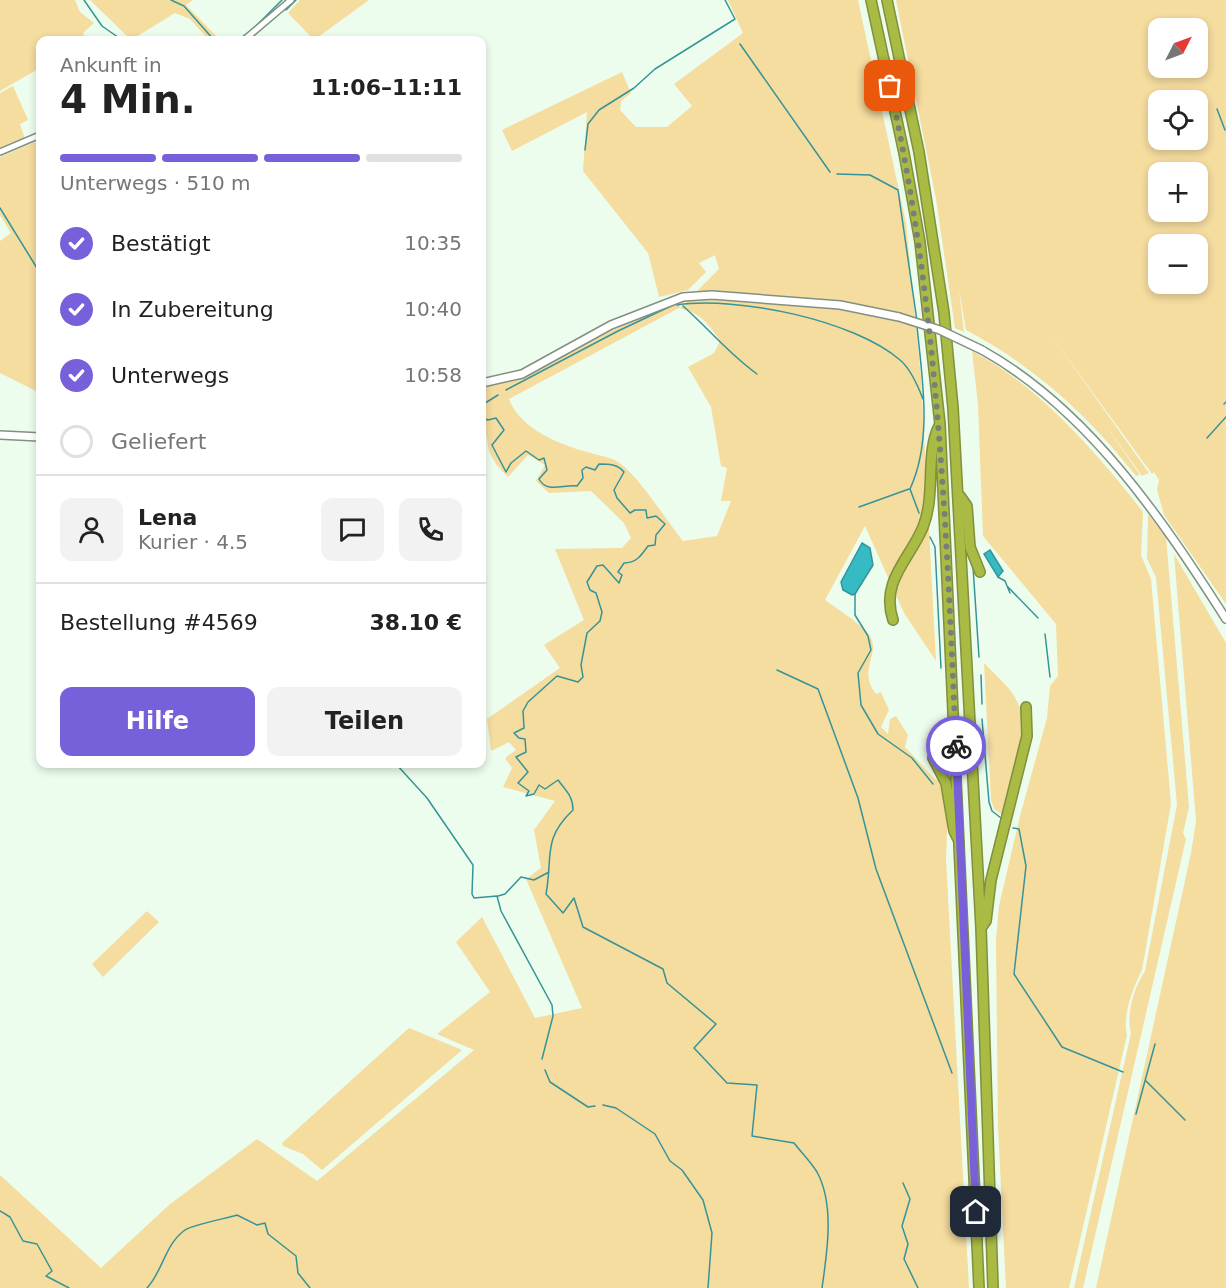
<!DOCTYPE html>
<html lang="de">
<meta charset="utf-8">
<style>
body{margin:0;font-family:"DejaVu Sans",sans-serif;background:#f2f2f2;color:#222;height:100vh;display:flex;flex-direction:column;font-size:22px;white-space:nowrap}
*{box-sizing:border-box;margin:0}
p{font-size:20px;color:#767676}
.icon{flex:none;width:33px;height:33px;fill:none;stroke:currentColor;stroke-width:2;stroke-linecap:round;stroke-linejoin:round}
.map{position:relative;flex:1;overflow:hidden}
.sheet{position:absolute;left:36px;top:36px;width:450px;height:732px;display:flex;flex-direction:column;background:#fff;border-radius:12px;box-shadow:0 3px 9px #0003}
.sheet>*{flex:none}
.needle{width:39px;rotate:48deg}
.controls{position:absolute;left:1148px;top:18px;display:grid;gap:12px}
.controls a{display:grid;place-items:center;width:60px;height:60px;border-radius:12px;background:#fff;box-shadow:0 3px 9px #0003;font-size:30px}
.pin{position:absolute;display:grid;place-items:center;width:51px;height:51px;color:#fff;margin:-26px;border-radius:12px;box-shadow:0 3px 9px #0006}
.courier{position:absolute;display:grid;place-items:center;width:60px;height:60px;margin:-30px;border:4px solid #7860da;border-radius:50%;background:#fff;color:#222;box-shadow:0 2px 8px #0007}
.head em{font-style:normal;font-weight:600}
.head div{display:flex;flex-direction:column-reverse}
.head{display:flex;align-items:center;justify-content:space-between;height:102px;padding:0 24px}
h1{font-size:39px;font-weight:600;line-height:45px}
.bar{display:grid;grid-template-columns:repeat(4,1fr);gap:9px 6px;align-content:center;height:72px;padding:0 24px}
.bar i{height:8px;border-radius:4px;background:#e0e0e0}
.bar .active{background:#7860da}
.bar p{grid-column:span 4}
.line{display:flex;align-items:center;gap:15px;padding:0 24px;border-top:2px solid #e0e0e0}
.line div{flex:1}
.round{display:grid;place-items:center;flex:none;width:63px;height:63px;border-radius:12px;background:#f2f2f2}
ol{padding:0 24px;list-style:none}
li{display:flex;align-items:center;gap:18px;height:66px}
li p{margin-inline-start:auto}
li .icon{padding:6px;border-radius:50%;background:#7860da;color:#fff;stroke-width:4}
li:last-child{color:#767676}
li i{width:33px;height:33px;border:3px solid #e0e0e0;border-radius:50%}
.action{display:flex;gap:12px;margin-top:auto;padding:12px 24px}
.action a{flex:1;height:69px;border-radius:12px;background:#7860da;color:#fff;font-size:24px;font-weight:600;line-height:69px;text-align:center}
.action a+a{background:#f2f2f2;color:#222}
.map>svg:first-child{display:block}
.green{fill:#f5dc9f;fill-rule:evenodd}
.water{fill:#36bac4;stroke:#369499;stroke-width:1.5}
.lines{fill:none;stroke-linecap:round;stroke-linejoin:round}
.stream{stroke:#369499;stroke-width:1.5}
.street-casing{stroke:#829082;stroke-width:8}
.secondary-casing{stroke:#829082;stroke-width:10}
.highway-casing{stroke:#818f3f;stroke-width:12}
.street{stroke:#fff;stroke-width:5}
.secondary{stroke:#fff;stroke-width:7}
.highway{stroke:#ab4;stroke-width:9}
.secondary-bridge-casing{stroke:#829082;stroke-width:10;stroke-linecap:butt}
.secondary-bridge{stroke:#fff;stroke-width:7}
.done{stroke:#768076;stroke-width:6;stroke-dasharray:0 10.8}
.route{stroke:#7860da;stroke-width:8}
</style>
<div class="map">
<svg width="1226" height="1288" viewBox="0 0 1226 1288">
<rect width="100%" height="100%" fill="#edfded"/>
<!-- green -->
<path class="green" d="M 0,0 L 75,0 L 80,12 L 94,23 L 83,33 L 86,40 L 40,40 L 40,68 L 0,91 Z
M 90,0 L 193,0 L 186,5 L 220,40 L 209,40 L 190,19 L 175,13 L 131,40 Z
M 300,0 L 369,0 L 314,40 L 288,13 Z
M 728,0 L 858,0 L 906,223 L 921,378 L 936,661 L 904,613 L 865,526 L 825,600 C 836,608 863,625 870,636 C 881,654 857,670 876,694 L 881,692 L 889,710 L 881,727 L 888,734 L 890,719 L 896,716 L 908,735 L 905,747 L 935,779 L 941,781 L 948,804 L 946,859 L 969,1288 L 0,1288 L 0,1175 L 101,1268 L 169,1205 L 257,1139 L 317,1181 L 474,1050 L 437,1034 L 490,992 L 456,942 L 482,917 L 535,1018 L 582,1008 L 526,879 L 541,868 L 534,830 L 555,801 L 503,787 L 512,768 L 505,758 L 516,750 L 509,742 L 491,751 L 487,719 L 560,668 L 544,645 L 584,620 L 555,549 L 622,548 L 631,538 L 624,523 L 591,491 L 549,493 L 536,481 L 545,465 L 528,455 L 508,477 C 501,470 494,463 490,453 C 486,443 489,435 482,426 L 482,385 C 524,384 560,357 597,338 C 620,326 645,316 669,305 L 678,301 L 680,308 L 719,269 L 715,255 L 699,263 L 706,272 L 688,290 L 659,297 L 648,253 L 583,171 L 587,112 L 512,151 L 502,130 L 622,72 L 631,93 L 621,101 L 620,110 L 636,127 L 667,127 L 692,106 L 674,84 L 743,33 ZM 679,308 C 701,313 708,323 720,341 L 714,353 L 688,367 L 711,407 L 721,466 L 727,468 L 721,501 L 731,501 L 717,536 L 683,541 C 666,520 639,476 618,462 C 610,457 597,455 587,452 C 559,444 520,429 509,399 Z
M 896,0 L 1226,0 L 1226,604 L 1164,515 L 1157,490 L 1159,480 L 1154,472 L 1152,474 L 1051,335 L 1149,473 L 1142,476 L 1101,419 L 1140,475 L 1136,476 C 1088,415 1034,366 966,330 L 959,290 L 964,332 L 955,328 L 936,199 ZM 1158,28 L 1197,28 L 1197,68 L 1158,68 ZM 1158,100 L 1197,100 L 1197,140 L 1158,140 ZM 1158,172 L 1197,172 L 1197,212 L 1158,212 ZM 1158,244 L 1197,244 L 1197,284 L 1158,284 Z
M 13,86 L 28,120 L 20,124 L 25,139 L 0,148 L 0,93 Z
M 40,140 L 40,393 L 0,373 L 0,241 L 11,233 L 0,215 L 0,157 Z
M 972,351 C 1038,385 1098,454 1143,512 L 1141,555 L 1151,579 L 1171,804 L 1142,970 C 1133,987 1122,1017 1127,1035 L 1069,1288 L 1006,1288 L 998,1127 L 996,939 L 999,906 L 1020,816 L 1047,718 L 1050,686 L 1058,676 L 1056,624 L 983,536 L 978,405 Z
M 1148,514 L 1166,537 L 1189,807 L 1183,833 L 1186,839 L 1083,1288 L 1074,1288 L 1131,1033 C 1126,1015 1134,987 1145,971 L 1177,805 L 1156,577 L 1147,559 Z
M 1174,554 L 1226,643 L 1226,1288 L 1096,1288 L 1191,853 L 1196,821 Z
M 984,663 C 1007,687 1024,697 1023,733 L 1003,815 L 994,809 L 991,800 Z
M 147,911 L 159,922 L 103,977 L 92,964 Z
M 409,1028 L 462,1050 L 322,1170 L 303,1154 L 283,1146 L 282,1143 Z"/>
<!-- water -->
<path class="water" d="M 862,543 L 870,548 L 873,565 L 855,594 L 852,595 L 843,590 L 841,582 Z
M 990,550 L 1003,571 L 998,577 L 984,554 Z"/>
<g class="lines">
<!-- stream -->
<path class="stream" d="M 84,0 L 102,26 L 122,40
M 171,0 L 184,6 L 214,40
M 286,10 L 296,0
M 257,25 L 282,0
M 238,40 L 249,32
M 740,44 L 830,172
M 1217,109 L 1225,130
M 585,150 L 588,124 L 599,110 L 634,88 L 655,69 L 735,19 L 725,0
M 837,174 L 870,175 L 898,190 L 917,321
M 0,208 L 40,273
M 677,305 C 737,296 854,320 900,360 C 911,369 918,386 923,399
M 683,306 C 709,329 728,353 757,374
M 917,326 C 922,379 933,439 910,489 L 919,513
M 506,390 L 618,331 L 671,306
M 1224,404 L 1226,402
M 482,405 L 498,395
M 482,407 L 483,418 L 488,420 L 496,418 L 504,430 L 492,445 L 506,472 L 511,463 L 526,451 L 539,460 L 544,458 L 547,470 L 539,479 C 547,494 564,484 577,486 L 583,478 L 582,470 L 586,467 L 595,470 L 599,464 C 608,464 618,464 624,472 L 614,490 L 617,498 L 630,513 L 635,510 L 646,510 L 647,518 L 656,516 L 665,524 L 656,535 L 655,545 L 648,546 C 641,556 636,563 624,563 L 618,572 L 622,575 L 619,583 L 603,565 L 597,566 L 587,582 L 590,590 L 596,593 L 602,612 L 600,621 L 587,633 L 581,665 L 583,677 L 578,682 L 557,676 L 528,702 L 523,711 L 524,728 L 514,733 L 519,738 L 525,739 L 526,752 L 516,757 L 528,772 L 518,783 L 529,791 L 526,796 L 534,794 L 539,785 L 545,789 L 558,780 C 566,791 573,796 573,810 C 542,839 553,857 546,894 L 563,913 L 574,898 L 583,927 L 663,969 L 667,983 L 716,1024 L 694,1048 L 727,1083 L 757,1085 L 752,1136 L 794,1143 C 801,1152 811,1162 817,1172 C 835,1205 827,1253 822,1288
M 1207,438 L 1226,417
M 859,507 L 909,489
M 930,537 L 935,547 L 941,668
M 973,567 L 979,657
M 998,577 L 1005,581 L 1010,593
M 1007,586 L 1038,618
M 855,594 L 855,615 L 868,636 L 871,650 L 858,673 L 861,705 L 878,734 L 912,758 L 933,784
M 1045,634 L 1050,677
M 777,670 L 818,689 L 858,798 L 876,869 L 952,1073
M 981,675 L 982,704
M 982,719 L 989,802 L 992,811 L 1001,818
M 396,764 L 427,798 L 473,865 L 472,894 L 474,898 L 497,896 L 501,911 L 552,1005 L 553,1016 L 542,1059
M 1013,828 L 1019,829 L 1026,866 L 1014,974 L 1062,1047 L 1123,1072
M 498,896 L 505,894 L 521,877 L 534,880 L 549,872
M 545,1070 L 550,1082 L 588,1107 L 595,1106
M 1146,1081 L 1185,1120
M 603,1105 L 616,1108 L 655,1134 L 670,1161 L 682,1170 L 703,1200 L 712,1233 L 708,1288
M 1136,1114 L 1155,1044
M 903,1183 L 910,1199 L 902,1226 L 908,1244 L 904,1259 L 918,1288
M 0,1211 L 10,1217 L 23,1241 L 37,1244 L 52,1271 L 46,1276 L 69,1288
M 147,1288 C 163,1271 165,1244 185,1230 C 192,1225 228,1218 237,1215 L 257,1225 L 265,1223 L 268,1234 L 296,1256 L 298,1273 L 310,1288"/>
<defs>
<path id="street" d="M 244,40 L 291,0
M 0,152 L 40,135"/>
<path id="secondary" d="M 982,350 C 1088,409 1162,519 1226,619
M 482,383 L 522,374 L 611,325 L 683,297 L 712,295 L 840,305 L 899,317
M 0,435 L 40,437"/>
<path id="highway" d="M 871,0 L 904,153 L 920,242 L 940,424 L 979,1288
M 887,0 L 919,152 L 944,313 L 953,408 L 981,928 L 993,1288
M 960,496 L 967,506 L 970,547 L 980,572
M 893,620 C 880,581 910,559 923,527 C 936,495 925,453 939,426
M 933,758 L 946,783 L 954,831 L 959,841
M 981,928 L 986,921 L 991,880 L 1027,736 L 1026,707"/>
</defs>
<!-- street casing -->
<use href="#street" class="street-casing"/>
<!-- secondary casing -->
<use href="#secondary" class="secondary-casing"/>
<!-- highway casing -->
<use href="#highway" class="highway-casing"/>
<!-- street -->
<use href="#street" class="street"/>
<!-- secondary -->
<use href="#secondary" class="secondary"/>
<!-- highway -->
<use href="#highway" class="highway"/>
<defs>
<path id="secondary-bridge" d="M 899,317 L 940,330 L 982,350"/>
</defs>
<!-- secondary-bridge casing -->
<use href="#secondary-bridge" class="secondary-bridge-casing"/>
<!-- secondary-bridge -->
<use href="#secondary-bridge" class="secondary-bridge"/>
</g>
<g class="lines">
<!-- done -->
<path class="done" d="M 890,86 C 938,306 946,521 956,746"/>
<!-- route -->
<path class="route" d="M 956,746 L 976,1212"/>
</g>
</svg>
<div class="controls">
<a><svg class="needle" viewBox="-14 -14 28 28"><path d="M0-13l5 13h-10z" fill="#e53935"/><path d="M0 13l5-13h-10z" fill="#767676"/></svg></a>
<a><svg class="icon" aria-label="locate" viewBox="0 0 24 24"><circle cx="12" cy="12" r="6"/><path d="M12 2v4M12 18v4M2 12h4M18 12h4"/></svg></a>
<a>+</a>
<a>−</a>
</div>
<div class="pin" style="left:890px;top:86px;background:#ea580c"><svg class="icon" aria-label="bag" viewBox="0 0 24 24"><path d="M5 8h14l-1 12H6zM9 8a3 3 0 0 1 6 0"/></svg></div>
<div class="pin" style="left:976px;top:1212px;background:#1f2937"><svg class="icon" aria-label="home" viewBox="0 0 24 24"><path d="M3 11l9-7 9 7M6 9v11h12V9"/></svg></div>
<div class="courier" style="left:956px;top:746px"><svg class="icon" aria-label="bike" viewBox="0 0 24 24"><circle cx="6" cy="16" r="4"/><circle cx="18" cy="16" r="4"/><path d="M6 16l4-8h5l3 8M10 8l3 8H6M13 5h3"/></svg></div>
<section class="sheet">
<div class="head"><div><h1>4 Min.</h1><p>Ankunft in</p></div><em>11:06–11:11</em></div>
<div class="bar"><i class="active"></i><i class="active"></i><i class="active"></i><i></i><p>Unterwegs · 510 m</p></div>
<ol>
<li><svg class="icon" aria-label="check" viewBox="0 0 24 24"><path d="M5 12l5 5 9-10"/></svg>Bestätigt<p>10:35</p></li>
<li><svg class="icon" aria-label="check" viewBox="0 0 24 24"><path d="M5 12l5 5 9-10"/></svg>In Zubereitung<p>10:40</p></li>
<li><svg class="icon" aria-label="check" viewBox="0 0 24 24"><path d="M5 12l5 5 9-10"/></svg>Unterwegs<p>10:58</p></li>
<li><i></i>Geliefert</li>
</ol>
<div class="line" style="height:108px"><a class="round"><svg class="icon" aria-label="person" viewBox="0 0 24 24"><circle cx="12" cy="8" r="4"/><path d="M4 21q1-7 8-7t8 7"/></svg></a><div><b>Lena</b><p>Kurier · 4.5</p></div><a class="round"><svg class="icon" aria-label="chat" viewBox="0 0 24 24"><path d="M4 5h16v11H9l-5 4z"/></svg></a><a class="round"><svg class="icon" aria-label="phone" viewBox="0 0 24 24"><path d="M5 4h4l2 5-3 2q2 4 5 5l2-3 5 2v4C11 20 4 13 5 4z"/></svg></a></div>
<div class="line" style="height:78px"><div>Bestellung #4569</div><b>38.10 €</b></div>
<div class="action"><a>Hilfe</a><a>Teilen</a></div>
</section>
</div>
